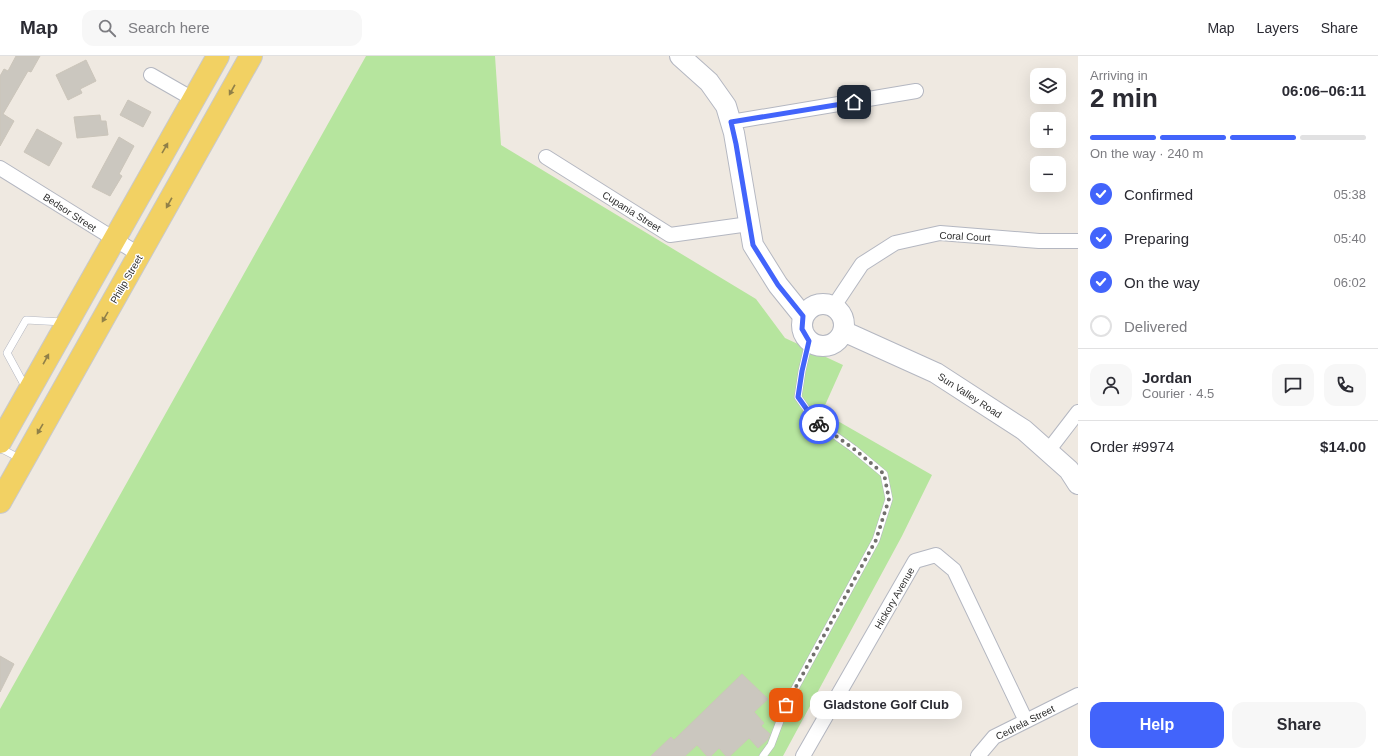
<!DOCTYPE html>
<meta charset="utf-8">
<style>
body{margin:0;font-family:Helvetica,sans-serif;background:#f7f7f7;color:#2b2b33;height:100vh;display:flex;flex-direction:column;font-size:15px;white-space:nowrap}
*{box-sizing:border-box;margin:0}
p{font-size:13px;color:#7c7c81}
.icon{flex:none;width:22px;height:22px;fill:none;stroke:currentColor;stroke-width:2;stroke-linecap:round;stroke-linejoin:round}
.map{position:relative;flex:1;overflow:hidden}
.panel{display:flex;flex-direction:column;background:#fff;width:300px}
.panel>*{flex:none}
.buttons{position:absolute;left:1030px;top:12px;display:grid;gap:8px}
.buttons a{display:grid;place-items:center;width:36px;height:36px;border-radius:8px;background:#fff;box-shadow:0 4px 16px #0002;font-size:20px}
.pin{position:absolute;display:grid;place-items:center;width:34px;height:34px;color:#fff;margin:-17px;border-radius:8px;box-shadow:0 2px 6px #0006}
.courier{position:absolute;display:grid;place-items:center;width:40px;height:40px;margin:-20px;border:3px solid #4264fb;border-radius:50%;background:#fff;color:#222;box-shadow:0 1px 5px #0007}
.bubble{position:absolute;height:28px;border-radius:12px;background:#fff;box-shadow:0 4px 16px #0002;font-size:13px;font-weight:600;line-height:28px;text-align:center}
.headline em{font-style:normal;font-weight:600}
.headline div{display:flex;flex-direction:column-reverse}
.headline{display:flex;align-items:center;justify-content:space-between;height:68px;padding:0 12px}
h1{font-size:26px;font-weight:600;line-height:30px}
.bar{display:grid;grid-template-columns:repeat(4,1fr);gap:6px 4px;align-content:center;height:48px;padding:0 12px}
.bar i{height:5px;border-radius:3px;background:#e1e1e2}
.bar .selected{background:#4264fb}
.bar p{grid-column:span 4}
.line{display:flex;align-items:center;gap:10px;padding:0 12px;border-top:1px solid #e1e1e2}
.line div{flex:1}
.round{display:grid;place-items:center;flex:none;width:42px;height:42px;border-radius:12px;background:#f7f7f7}
ol{padding:0 12px;list-style:none}
li{display:flex;align-items:center;gap:12px;height:44px}
li p{margin-inline-start:auto}
li .icon{padding:4px;border-radius:50%;background:#4264fb;color:#fff;stroke-width:4}
li:last-child{color:#7c7c81}
li i{width:22px;height:22px;border:2px solid #e1e1e2;border-radius:50%}
.action{display:flex;gap:8px;margin-top:auto;padding:8px 12px}
.action a{flex:1;height:46px;border-radius:12px;background:#4264fb;color:#fff;font-size:16px;font-weight:600;line-height:46px;text-align:center}
.action a+a{background:#f7f7f7;color:#2b2b33}
header{display:flex;align-items:center;gap:24px;box-sizing:border-box;height:56px;padding:0 20px;background:#fff;border-bottom:1px solid #e1e1e2}
header strong{font-size:19px}
nav{display:flex;gap:22px;margin-inline-start:auto;font-size:14px}
.search{width:280px;height:36px;background:#f7f7f7;display:flex;align-items:center;gap:10px;box-sizing:border-box;padding:0 14px;border-radius:12px;color:#7c7c81;font-size:15px}
main{display:flex;flex:1;min-height:0}
.map>svg:first-child{display:block}
.green{fill:#b6e59e}
.building{fill:#cbc7bf;stroke:#cbc5ba}
.lines{fill:none;stroke-linecap:round;stroke-linejoin:round}
.lane-casing{stroke:#b4b7c1;stroke-width:8}
.street-casing{stroke:#b4b7c1;stroke-width:16}
.secondary-casing{stroke:#b4b7c1;stroke-width:22}
.primary-casing{stroke:#c9c9c9;stroke-width:24}
.lane{stroke:#fff;stroke-width:7}
.street{stroke:#fff;stroke-width:14}
.secondary{stroke:#fff;stroke-width:20}
.primary{stroke:#f2d163;stroke-width:22}
.oneway{fill:#908048}
.done{stroke:#726f6d;stroke-width:4;stroke-dasharray:0 7.2}
.route{stroke:#4264fb;stroke-width:5}
.labels{text-anchor:middle;stroke-width:3;stroke-linejoin:round;paint-order:stroke}
.street-label{font-size:10px;fill:#2e2e2e;stroke:#fff}
</style>
<header>
<strong>Map</strong>
<div class="search"><svg class="icon" aria-label="search" viewBox="0 0 24 24"><circle cx="10" cy="10" r="6"/><path d="M15 15l6 6"/></svg>Search here</div>
<nav><a>Map</a><a>Layers</a><a>Share</a></nav>
</header>
<main>
<div class="map">
<svg width="1078" height="700" viewBox="0 0 1078 700">
<rect width="100%" height="100%" fill="#efe9e1"/>
<!-- green -->
<path class="green" d="M 366,0 L 495,0 L 501,89 L 756,243 L 785,282 L 843,309 L 822,356 L 932,419 L 902,480 L 783,700 L 0,700 L 0,653 Z"/>
<!-- building -->
<path class="building" d="M 16,0 L 40,0 L 31,16 L 28,15 L 3,58 L 14,65 L 0,90 L 0,20 L 4,13 L 8,15 Z
M 86,4 L 96,25 L 80,33 L 82,37 L 68,44 L 56,19 Z
M 128,44 L 151,56 L 143,71 L 120,59 Z
M 100,59 L 101,65 L 106,65 L 108,79 L 77,82 L 74,61 Z
M 37,73 L 62,87 L 49,110 L 24,96 Z
M 119,81 L 134,90 L 119,118 L 122,120 L 110,140 L 92,131 Z
M 0,600 L 14,608 L 0,636 Z
M 742,618 L 768,643 L 754,656 L 764,667 L 761,670 L 770,678 L 768,683 L 758,692 L 749,682 L 730,700 L 726,700 L 719,692 L 711,700 L 707,700 L 697,689 L 685,700 L 651,700 L 671,681 L 674,684 Z"/>
<g class="lines">
<defs>
<path id="lane" d="M 26,332 L 7,297 L 26,264 L 63,266
M 0,392 L 21,403
M 763,700 L 771,689 L 786,649 L 876,484 L 889,443 L 884,418 L 854,393 L 815,365 L 798,341 L 802,315 L 809,285"/>
<path id="street" d="M 151,19 L 193,43
M 731,66 L 916,35
M 546,101 L 670,179 L 749,168
M 0,112 L 140,199
M 834,250 L 862,208 L 895,187 L 940,177 L 1039,185 L 1078,185
M 1048,395 L 1078,356
M 803,700 L 915,505 L 936,499 L 954,514 L 1026,665
M 978,700 L 994,681 L 1078,639"/>
<path id="secondary" d="M 680,0 L 709,26 L 726,50 L 734,77 L 753,189 L 778,229 L 803,260
M802 269a21 21 0 1 1 42 0a21 21 0 1 1-42 0Z
M 843,275 L 936,317 L 1024,374 L 1069,414 L 1078,428"/>
<path id="primary" d="M 0,386 L 218,0
M 0,446 L 251,0"/>
</defs>
<!-- lane casing -->
<use href="#lane" class="lane-casing"/>
<!-- street casing -->
<use href="#street" class="street-casing"/>
<!-- secondary casing -->
<use href="#secondary" class="secondary-casing"/>
<!-- primary casing -->
<use href="#primary" class="primary-casing"/>
<!-- lane -->
<use href="#lane" class="lane"/>
<!-- street -->
<use href="#street" class="street"/>
<!-- secondary -->
<use href="#secondary" class="secondary"/>
<!-- primary -->
<use href="#primary" class="primary"/>
</g>
<!-- one-way arrows -->
<defs><path id="oneway-solid" d="M-6-.8H1V-3.2L6.5 0L1 3.2V.8H-6Z"/></defs>
<g class="oneway">
<use href="#oneway-solid" transform="translate(232 34) rotate(119)"/>
<use href="#oneway-solid" transform="translate(165 92) rotate(-60)"/>
<use href="#oneway-solid" transform="translate(169 147) rotate(119)"/>
<use href="#oneway-solid" transform="translate(105 261) rotate(120)"/>
<use href="#oneway-solid" transform="translate(46 303) rotate(-61)"/>
<use href="#oneway-solid" transform="translate(40 373) rotate(120)"/>
</g>
<g class="lines">
<!-- done -->
<path class="done" d="M 786,649 L 876,484 L 889,443 L 884,418 L 854,393 L 819,368"/>
<!-- route -->
<path class="route" d="M 819,368 L 815,365 L 798,341 L 802,315 L 809,285 L 802,273 L 803,260 L 778,229 L 753,189 L 736,88 L 731,66 L 854,46"/>
</g>
<g class="labels">
<!-- street labels -->
<g class="street-label">
<text transform="translate(632 155) rotate(32)" y="4">Cupania Street</text>
<text transform="translate(70 156) rotate(33)" y="4">Bedsor Street</text>
<text transform="translate(965 180) rotate(3)" y="4">Coral Court</text>
<text transform="translate(126 223) rotate(-60)" y="4">Philip Street</text>
<text transform="translate(970 339) rotate(33)" y="4">Sun Valley Road</text>
<text transform="translate(894 542) rotate(-60)" y="4">Hickory Avenue</text>
<text transform="translate(1025 666) rotate(-27)" y="4">Cedrela Street</text>
</g>
</g>
</svg>
<div class="buttons">
<a><svg class="icon" aria-label="layers" viewBox="0 0 24 24"><path d="M12 4l9 5-9 5-9-5zM3 14l9 5 9-5"/></svg></a>
<a>+</a>
<a>−</a>
</div>
<div class="pin" style="left:786px;top:649px;background:#ea580c"><svg class="icon" aria-label="bag" viewBox="0 0 24 24"><path d="M5 8h14l-1 12H6zM9 8a3 3 0 0 1 6 0"/></svg></div>
<div class="pin" style="left:854px;top:46px;background:#1f2937"><svg class="icon" aria-label="home" viewBox="0 0 24 24"><path d="M3 11l9-7 9 7M6 9v11h12V9"/></svg></div>
<div class="courier" style="left:819px;top:368px"><svg class="icon" aria-label="bike" viewBox="0 0 24 24"><circle cx="6" cy="16" r="4"/><circle cx="18" cy="16" r="4"/><path d="M6 16l4-8h5l3 8M10 8l3 8H6M13 5h3"/></svg></div>
<div class="bubble" style="left:810px;top:635px;width:152px">Gladstone Golf Club</div>
</div>
<section class="panel">
<div class="headline"><div><h1>2 min</h1><p>Arriving in</p></div><em>06:06–06:11</em></div>
<div class="bar"><i class="selected"></i><i class="selected"></i><i class="selected"></i><i></i><p>On the way · 240 m</p></div>
<ol>
<li><svg class="icon" aria-label="check" viewBox="0 0 24 24"><path d="M5 12l5 5 9-10"/></svg>Confirmed<p>05:38</p></li>
<li><svg class="icon" aria-label="check" viewBox="0 0 24 24"><path d="M5 12l5 5 9-10"/></svg>Preparing<p>05:40</p></li>
<li><svg class="icon" aria-label="check" viewBox="0 0 24 24"><path d="M5 12l5 5 9-10"/></svg>On the way<p>06:02</p></li>
<li><i></i>Delivered</li>
</ol>
<div class="line" style="height:72px"><a class="round"><svg class="icon" aria-label="person" viewBox="0 0 24 24"><circle cx="12" cy="8" r="4"/><path d="M4 21q1-7 8-7t8 7"/></svg></a><div><b>Jordan</b><p>Courier · 4.5</p></div><a class="round"><svg class="icon" aria-label="chat" viewBox="0 0 24 24"><path d="M4 5h16v11H9l-5 4z"/></svg></a><a class="round"><svg class="icon" aria-label="phone" viewBox="0 0 24 24"><path d="M5 4h4l2 5-3 2q2 4 5 5l2-3 5 2v4C11 20 4 13 5 4z"/></svg></a></div>
<div class="line" style="height:52px"><div>Order #9974</div><b>$14.00</b></div>
<div class="action"><a>Help</a><a>Share</a></div>
</section>
</main>
